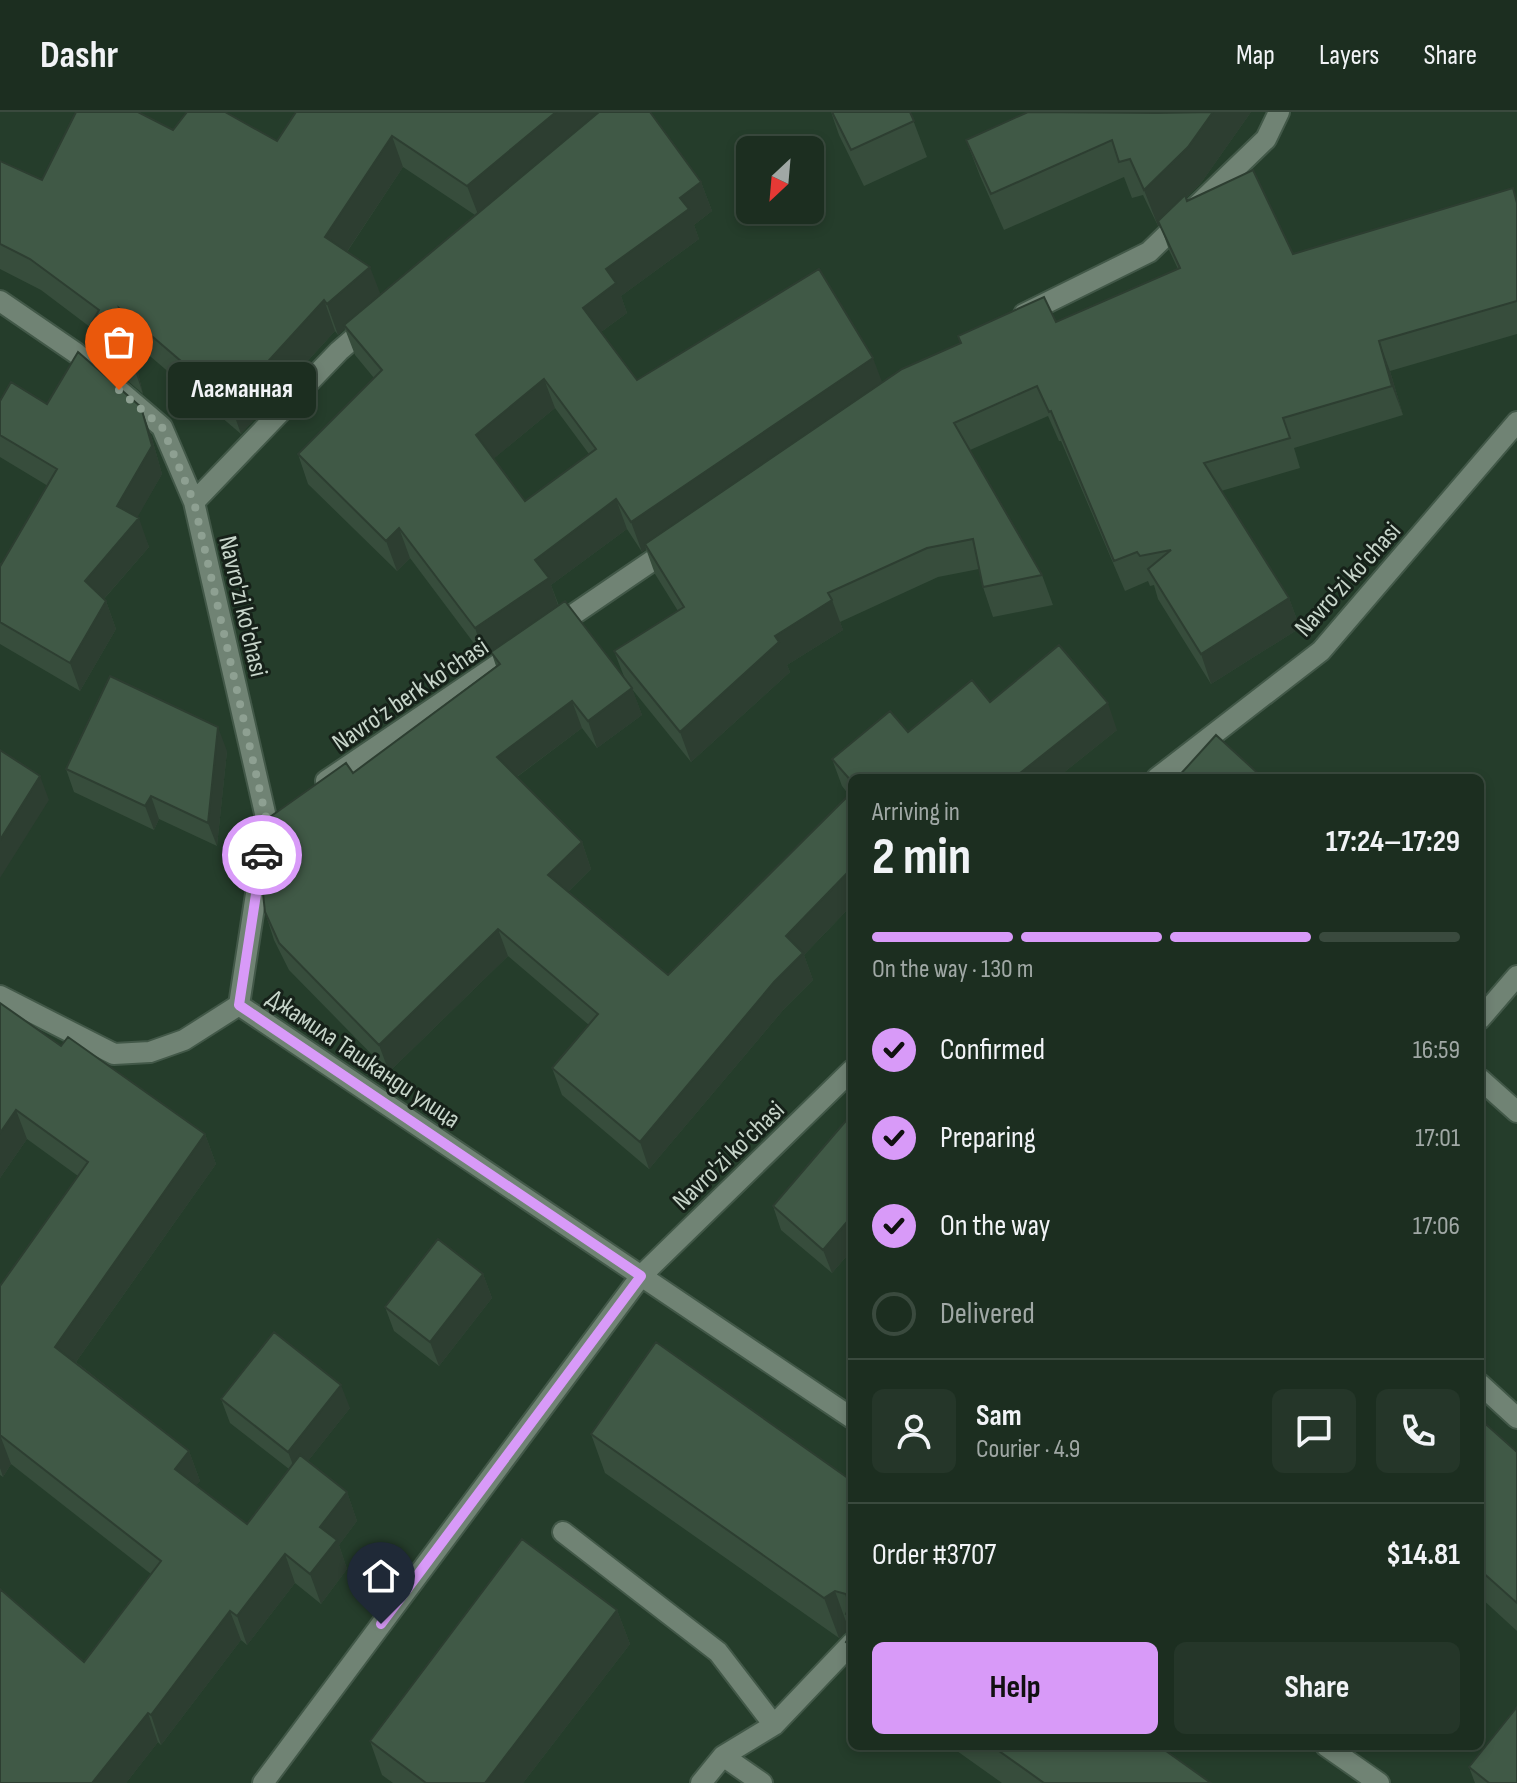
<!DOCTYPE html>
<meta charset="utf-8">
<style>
body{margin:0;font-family:"Sofia Sans Condensed",sans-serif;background:#253629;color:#f1f3f6;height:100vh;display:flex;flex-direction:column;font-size:30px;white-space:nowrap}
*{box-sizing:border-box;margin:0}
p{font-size:26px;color:#a0a8a5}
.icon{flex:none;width:44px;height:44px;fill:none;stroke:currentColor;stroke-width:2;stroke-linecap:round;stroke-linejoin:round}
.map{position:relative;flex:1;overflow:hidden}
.details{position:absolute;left:848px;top:662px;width:636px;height:976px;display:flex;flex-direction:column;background:#1c2e20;border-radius:12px;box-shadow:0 4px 12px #0003,0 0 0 2px #3a4a3e}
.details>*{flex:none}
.needle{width:52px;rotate:206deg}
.buttons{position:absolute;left:736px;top:24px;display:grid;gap:16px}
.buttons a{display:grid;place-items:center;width:88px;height:88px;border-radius:12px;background:#1c2e20;box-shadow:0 4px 12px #0003,0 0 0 2px #3a4a3e;font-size:40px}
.pin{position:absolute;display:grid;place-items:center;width:68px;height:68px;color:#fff;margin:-82px -34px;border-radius:50% 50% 50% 0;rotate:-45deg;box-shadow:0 0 8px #0007}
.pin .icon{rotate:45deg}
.courier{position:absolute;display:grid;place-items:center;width:80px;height:80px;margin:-40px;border:6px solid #d89af8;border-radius:50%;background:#fff;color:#222;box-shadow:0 2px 10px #0007}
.bubble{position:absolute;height:56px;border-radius:12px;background:#1c2e20;box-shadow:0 4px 12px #0003,0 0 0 2px #3a4a3e;font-size:26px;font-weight:700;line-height:56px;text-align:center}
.headline em{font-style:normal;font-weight:700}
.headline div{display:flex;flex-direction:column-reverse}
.headline{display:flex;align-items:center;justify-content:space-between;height:136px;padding:0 24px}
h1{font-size:52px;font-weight:700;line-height:60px}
.bar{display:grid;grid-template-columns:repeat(4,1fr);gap:12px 8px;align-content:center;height:96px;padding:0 24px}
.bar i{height:10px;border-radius:6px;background:#3a4a3e}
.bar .active{background:#d89af8}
.bar p{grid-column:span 4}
.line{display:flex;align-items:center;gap:20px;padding:0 24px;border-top:2px solid #3a4a3e}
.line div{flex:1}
.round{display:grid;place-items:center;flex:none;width:84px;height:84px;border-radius:12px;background:#253629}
ol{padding:0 24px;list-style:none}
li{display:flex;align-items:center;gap:24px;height:88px}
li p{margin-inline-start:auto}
li .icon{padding:8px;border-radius:50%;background:#d89af8;color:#111;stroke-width:4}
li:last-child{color:#a0a8a5}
li i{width:44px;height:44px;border:4px solid #3a4a3e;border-radius:50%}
.primary-button{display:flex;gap:16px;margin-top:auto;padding:16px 24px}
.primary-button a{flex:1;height:92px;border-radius:12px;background:#d89af8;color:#111;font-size:32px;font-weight:700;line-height:92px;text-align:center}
.primary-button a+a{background:#253629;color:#f1f3f6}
header{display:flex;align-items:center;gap:48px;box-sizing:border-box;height:112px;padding:0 40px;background:#1c2e20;border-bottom:2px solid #3a4a3e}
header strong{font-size:38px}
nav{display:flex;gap:44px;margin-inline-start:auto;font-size:28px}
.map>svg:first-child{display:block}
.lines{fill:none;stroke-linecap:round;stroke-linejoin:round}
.minor-casing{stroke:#425848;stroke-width:24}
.minor{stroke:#708374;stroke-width:20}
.wall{fill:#374d3c;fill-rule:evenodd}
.shaded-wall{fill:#2d3e31}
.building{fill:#405946;stroke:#2d3e31;stroke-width:2;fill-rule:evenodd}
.done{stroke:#8ea092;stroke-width:8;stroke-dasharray:0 14.4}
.route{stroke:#d89af8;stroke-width:10}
.labels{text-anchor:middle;stroke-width:6;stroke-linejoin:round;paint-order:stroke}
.street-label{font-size:26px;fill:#c7d5ca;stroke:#162119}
</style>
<header>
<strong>Dashr</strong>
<nav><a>Map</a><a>Layers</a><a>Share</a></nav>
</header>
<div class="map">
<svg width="1517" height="1671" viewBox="0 0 1517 1671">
<rect width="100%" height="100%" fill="#253d2b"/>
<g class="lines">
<defs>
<path id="minor" d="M 0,189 L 76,241 L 97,259
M 1024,202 L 1149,140 L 1266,27 L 1279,0
M 121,280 L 162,315 L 194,390 L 267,710 L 239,893
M 194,390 L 339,239 L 368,214
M 552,517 L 671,436
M 1157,666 L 1321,539 L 1517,310
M 326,669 L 518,539
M 0,884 L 114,942 L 150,940 L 184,928 L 239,893 L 852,1306
M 1480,907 L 1517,864
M 1480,967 L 1517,1000
M 1480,1272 L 1517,1306
M 563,1420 L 718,1540 L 774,1613
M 1326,1634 L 1379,1671
M 723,1644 L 762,1671
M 263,1671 L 641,1164 L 852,958
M 701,1671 L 723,1644 L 774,1613 L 852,1531"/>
</defs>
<!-- minor casing -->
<use href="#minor" class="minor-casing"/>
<!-- minor -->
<use href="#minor" class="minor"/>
</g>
<!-- wall -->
<path class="wall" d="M 296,0 L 701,70 L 712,99 L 694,113 L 699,127 L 621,184 L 627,201 L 601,220 L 637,268 L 882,271 L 1056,210 L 1178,157 L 1169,138 L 1160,112 L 1158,114 L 1143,83 L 1132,86 L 1124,65 L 1004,118 L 980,64 L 966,28 L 1251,0 L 1201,71 L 1186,86 L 1187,89 L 1293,142 L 1513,76 L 1517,88 L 1517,222 L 1390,259 L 1403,303 L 1294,336 L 1300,356 L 1221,379 L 1289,486 L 1300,516 L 1211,572 L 1158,487 L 1154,473 L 1150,474 L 1148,469 L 1125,479 L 1061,329 L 1059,329 L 1048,304 L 970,338 L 1042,463 L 1053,493 L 993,505 L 983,475 L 979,457 L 938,465 L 840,510 L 843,518 L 787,553 L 790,560 L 691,650 L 632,577 L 642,603 L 597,636 L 582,616 L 517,665 L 582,730 L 591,757 L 568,780 L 668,863 L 849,683 L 842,674 L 832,647 L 990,590 L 1117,618 L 1057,666 L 852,666 L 852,793 L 804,843 L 813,868 L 784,897 L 649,1057 L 562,983 L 552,956 L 589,913 L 508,844 L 389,960 L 289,858 L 274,828 L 265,800 L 353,661 L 496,554 L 492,542 L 485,546 L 410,446 L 397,459 L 308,372 L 298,342 L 374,266 L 355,243 L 345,217 L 338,223 L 335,219 L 241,322 L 130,227 L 143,282 L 101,246 L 90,215 L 41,178 L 0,157 L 0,49 L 42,68 L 173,18 L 277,29 ZM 403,55 L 475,103 L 380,183 L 347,140 ZM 555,296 L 589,342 L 525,389 L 493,347 ZM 627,417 L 642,440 L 646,437 L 655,462 L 678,499 L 614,539 L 625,567 L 559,494 L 551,473 Z
M 831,0 L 910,0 L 927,45 L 864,74 L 839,23 Z
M 0,289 L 47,292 L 151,323 L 162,362 L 137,405 L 149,435 L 104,487 L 106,489 L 116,517 L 80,579 L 0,532 L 0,452 L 1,453 L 48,374 L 0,345 Z
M 227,639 L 217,734 L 159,707 L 154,718 L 74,680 L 66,657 Z
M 0,891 L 61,934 L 205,1022 L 216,1052 L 76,1250 L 189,1339 L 200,1369 L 196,1373 L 247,1412 L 289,1357 L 230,1311 L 221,1287 L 350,1296 L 308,1349 L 347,1380 L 357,1409 L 339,1433 L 347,1457 L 321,1492 L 295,1471 L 247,1533 L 241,1528 L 161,1633 L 158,1630 L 126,1671 L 0,1671 L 84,1550 L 151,1462 L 11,1352 L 3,1365 L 0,1363 L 0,1174 L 78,1064 L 27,1027 L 0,1066 Z
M 852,1006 L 852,1138 L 832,1161 L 781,1118 L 773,1094 Z
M 483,1162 L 492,1186 L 439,1254 L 394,1219 L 385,1195 Z
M 1480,1307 L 1517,1340 L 1517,1519 L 1480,1485 Z
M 591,1322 L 852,1369 L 852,1519 L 849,1518 L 839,1526 L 605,1361 Z
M 617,1498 L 630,1532 L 523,1671 L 393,1671 L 382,1663 L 370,1629 Z
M 852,1521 L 852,1548 L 846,1530 Z
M 950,1634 L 1159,1634 L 1211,1671 L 1002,1671 Z
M 1469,1655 L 1517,1671 L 1475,1671 Z"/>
<!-- shaded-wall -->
<path class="shaded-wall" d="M 556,0 L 605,0 L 479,105 L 467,74 Z
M 1213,0 L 1251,0 L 1201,71 L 1158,114 L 1144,78 Z
M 392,24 L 403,55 L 336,156 L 325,125 Z
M 701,70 L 712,99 L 694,113 L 699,127 L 621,184 L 627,201 L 594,225 L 583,196 L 606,157 L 680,86 Z
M 370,155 L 382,186 L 344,213 L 345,217 L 338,223 L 327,192 Z
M 324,188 L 335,219 L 241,322 L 230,291 Z
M 119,196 L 130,227 L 143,282 L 132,250 Z
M 1379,229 L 1390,259 L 1403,303 L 1392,274 Z
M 873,246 L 884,275 L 645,432 L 646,437 L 642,440 L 631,410 Z
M 544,267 L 555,296 L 486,353 L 476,323 Z
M 141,295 L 151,323 L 162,362 L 132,415 L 139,406 L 149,435 L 95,497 L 85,469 L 117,394 Z
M 616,387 L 627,417 L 551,473 L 559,496 L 485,546 L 475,516 L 535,448 Z
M 399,416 L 410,446 L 397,459 L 386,429 Z
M 1289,486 L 1300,516 L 1211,572 L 1201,542 Z
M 832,488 L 843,518 L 787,553 L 790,560 L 691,650 L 680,620 L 775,524 Z
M 106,489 L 116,517 L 80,579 L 70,551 Z
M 632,576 L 642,603 L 597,636 L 588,609 Z
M 572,589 L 582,616 L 507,672 L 497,645 Z
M 1108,591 L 1117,618 L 1057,666 L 1014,666 Z
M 218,615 L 227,639 L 217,734 L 208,711 Z
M 40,664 L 49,688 L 0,766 L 0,728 Z
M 151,684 L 159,707 L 154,718 L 145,694 Z
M 582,730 L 591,757 L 558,790 L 548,763 Z
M 852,756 L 852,793 L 804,843 L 813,868 L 784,897 L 649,1057 L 640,1030 L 786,824 Z
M 498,817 L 508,844 L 389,960 L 379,933 Z
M 16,998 L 27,1027 L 0,1066 L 0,1021 Z
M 205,1022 L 216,1052 L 66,1264 L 55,1235 Z
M 852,1104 L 852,1138 L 832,1161 L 823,1138 Z
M 483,1162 L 492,1186 L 439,1254 L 430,1230 Z
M 341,1273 L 350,1296 L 297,1363 L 288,1340 Z
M 0,1323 L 11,1352 L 3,1365 L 0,1356 Z
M 189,1339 L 200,1369 L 186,1386 L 175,1357 Z
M 347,1380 L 357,1409 L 339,1433 L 347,1457 L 321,1492 L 310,1462 L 320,1415 Z
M 285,1442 L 295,1471 L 247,1533 L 237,1504 Z
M 835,1479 L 849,1518 L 839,1526 L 824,1486 Z
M 617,1498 L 630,1532 L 523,1671 L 485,1671 Z
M 230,1499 L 241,1528 L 161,1633 L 151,1603 Z
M 148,1601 L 158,1630 L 126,1671 L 92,1671 Z"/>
<!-- building -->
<path class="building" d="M 76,0 L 138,0 L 173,18 L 187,0 L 225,0 L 277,29 L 296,0 L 556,0 L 467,74 L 392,24 L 325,125 L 370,155 L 327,192 L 324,188 L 230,291 L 119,196 L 132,250 L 90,214 L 99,198 L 30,147 L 0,132 L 0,49 L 42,68 Z
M 599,0 L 650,0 L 701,70 L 680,86 L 689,97 L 606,157 L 616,171 L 583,196 L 637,268 L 819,157 L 873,246 L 631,410 L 616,387 L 535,448 L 549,466 L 475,516 L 399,416 L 386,429 L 298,342 L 382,258 L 344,213 ZM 544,267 L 596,337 L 525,389 L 476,323 Z
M 832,0 L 910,0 L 914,9 L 851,38 Z
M 1028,0 L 1157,1 L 1213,0 L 1188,35 L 1144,78 L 1130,47 L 1119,50 L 1112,28 L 991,82 L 966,28 Z
M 1253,58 L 1293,142 L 1513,76 L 1517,91 L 1517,189 L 1379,229 L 1392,274 L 1283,306 L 1290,326 L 1204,351 L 1289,486 L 1201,542 L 1148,457 L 1171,438 L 1140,444 L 1137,440 L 1114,449 L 1051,299 L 1049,300 L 1037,274 L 954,311 L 1042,463 L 983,475 L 973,427 L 927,436 L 828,481 L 832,488 L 775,524 L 779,530 L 680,620 L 614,539 L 684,495 L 645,432 L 902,257 L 961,231 L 958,224 L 1044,185 L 1056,210 L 1180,156 L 1158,109 L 1185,83 L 1187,89 Z
M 78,240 L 141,295 L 152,334 L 117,394 L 139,406 L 85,469 L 106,489 L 70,551 L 0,510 L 0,452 L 1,453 L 57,357 L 0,323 L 0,289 L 11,270 L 47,292 Z
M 565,489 L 632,576 L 588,609 L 572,589 L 497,645 L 582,730 L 548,763 L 668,863 L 852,680 L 852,756 L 786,824 L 803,841 L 774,870 L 640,1030 L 552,956 L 598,902 L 498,817 L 379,933 L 279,831 L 265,800 L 260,753 L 267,707 L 346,651 L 353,661 L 500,552 L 491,540 Z
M 1059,533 L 1108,591 L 1014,666 L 852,666 L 852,670 L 832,647 L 890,599 L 908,620 L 972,568 L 990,590 Z
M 110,564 L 218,615 L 208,711 L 151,684 L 145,694 L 66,657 Z
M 1216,623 L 1263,666 L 1177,666 Z
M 0,638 L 40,664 L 0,728 Z
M 0,891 L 61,934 L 68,925 L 205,1022 L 55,1235 L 189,1339 L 175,1357 L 247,1412 L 300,1343 L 347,1380 L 320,1415 L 337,1428 L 310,1462 L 285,1442 L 237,1504 L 230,1499 L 151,1603 L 148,1601 L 92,1671 L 0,1671 L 0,1477 L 84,1550 L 161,1449 L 0,1323 L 0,1174 L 88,1050 L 16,998 L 0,1021 Z
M 850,1004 L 852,1006 L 852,1104 L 823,1138 L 773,1094 Z
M 438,1127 L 483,1162 L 430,1230 L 385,1195 Z
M 274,1220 L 341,1273 L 288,1340 L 221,1287 Z
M 656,1230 L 852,1369 L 852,1506 L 846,1502 L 850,1494 L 846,1482 L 835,1479 L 824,1486 L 591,1322 Z
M 1480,1307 L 1517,1340 L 1517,1491 L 1480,1458 Z
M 522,1427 L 617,1498 L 485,1671 L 426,1671 L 370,1629 Z
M 852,1521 L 852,1535 L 846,1530 Z
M 1517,1595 L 1517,1671 L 1489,1671 L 1469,1655 Z
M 992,1634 L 1159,1634 L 1211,1671 L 1044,1671 Z"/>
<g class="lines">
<!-- done -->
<path class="done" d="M 119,278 L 162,315 L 194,390 L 267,710 L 262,743"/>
<!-- route -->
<path class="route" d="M 262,743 L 239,893 L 641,1164 L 381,1512"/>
</g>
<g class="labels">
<!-- street labels -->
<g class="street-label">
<text transform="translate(1347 467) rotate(-48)" y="9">Navro'zi ko'chasi</text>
<text transform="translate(244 494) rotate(77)" y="9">Navro'zi ko'chasi</text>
<text transform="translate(410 582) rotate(-34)" y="9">Navro'z berk ko'chasi</text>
<text transform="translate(364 946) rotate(34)" y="9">Джамила Ташканди улица</text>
<text transform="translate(728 1043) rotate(-44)" y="9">Navro'zi ko'chasi</text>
</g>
</g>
</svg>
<div class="buttons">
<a><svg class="needle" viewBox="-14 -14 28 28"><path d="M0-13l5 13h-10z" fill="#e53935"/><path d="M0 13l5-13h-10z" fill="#a0a8a5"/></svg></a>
</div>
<div class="pin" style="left:119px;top:278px;background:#ea580c"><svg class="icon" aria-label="bag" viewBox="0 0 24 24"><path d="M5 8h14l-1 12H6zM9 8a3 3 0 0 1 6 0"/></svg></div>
<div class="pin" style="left:381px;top:1512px;background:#1f2937"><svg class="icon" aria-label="home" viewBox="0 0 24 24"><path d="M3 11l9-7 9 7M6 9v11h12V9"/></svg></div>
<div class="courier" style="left:262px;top:743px"><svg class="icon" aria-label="car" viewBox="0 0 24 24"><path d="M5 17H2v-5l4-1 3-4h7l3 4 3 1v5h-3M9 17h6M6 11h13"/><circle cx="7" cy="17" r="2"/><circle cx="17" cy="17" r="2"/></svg></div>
<div class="bubble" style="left:168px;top:250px;width:148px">Лагманная</div>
<section class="details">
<div class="headline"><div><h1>2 min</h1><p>Arriving in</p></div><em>17:24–17:29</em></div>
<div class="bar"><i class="active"></i><i class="active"></i><i class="active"></i><i></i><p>On the way · 130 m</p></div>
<ol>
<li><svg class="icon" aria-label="check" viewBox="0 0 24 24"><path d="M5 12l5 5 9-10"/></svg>Confirmed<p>16:59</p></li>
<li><svg class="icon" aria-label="check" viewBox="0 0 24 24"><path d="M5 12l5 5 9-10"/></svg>Preparing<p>17:01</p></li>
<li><svg class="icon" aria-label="check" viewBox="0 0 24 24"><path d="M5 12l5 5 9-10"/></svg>On the way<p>17:06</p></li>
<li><i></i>Delivered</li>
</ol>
<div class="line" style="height:144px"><a class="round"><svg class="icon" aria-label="person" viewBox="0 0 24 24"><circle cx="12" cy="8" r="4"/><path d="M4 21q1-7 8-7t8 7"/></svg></a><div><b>Sam</b><p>Courier · 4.9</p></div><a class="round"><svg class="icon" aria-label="chat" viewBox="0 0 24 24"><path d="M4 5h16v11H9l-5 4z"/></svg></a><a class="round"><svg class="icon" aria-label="phone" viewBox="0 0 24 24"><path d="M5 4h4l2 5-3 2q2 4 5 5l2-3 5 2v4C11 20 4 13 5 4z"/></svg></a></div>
<div class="line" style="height:104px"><div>Order #3707</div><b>$14.81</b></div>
<div class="primary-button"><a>Help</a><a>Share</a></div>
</section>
</div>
